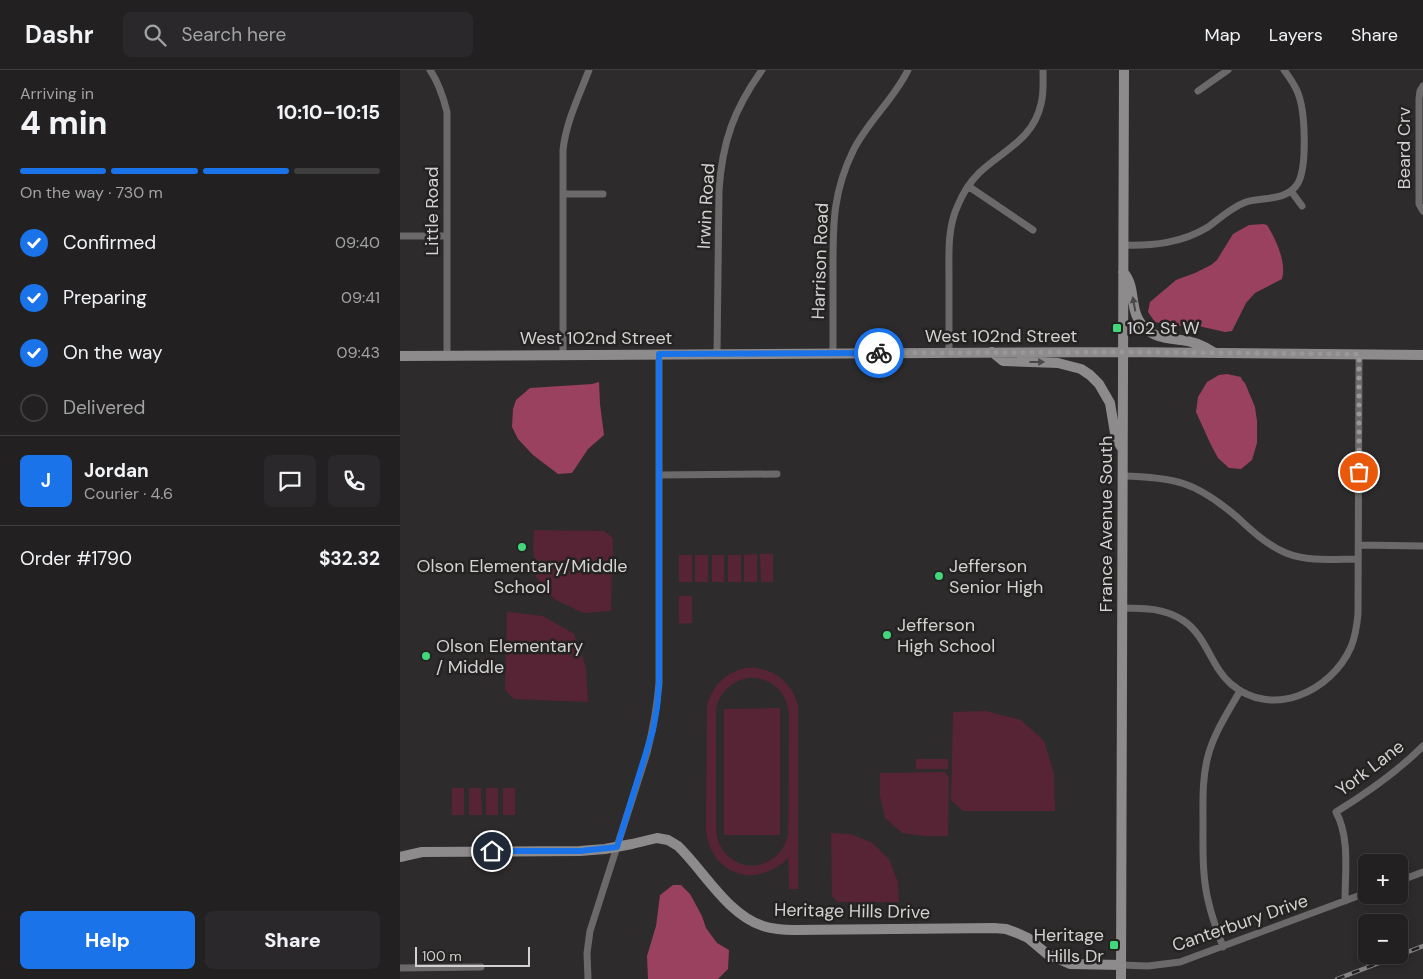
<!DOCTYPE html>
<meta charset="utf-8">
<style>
body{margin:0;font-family:"DM Sans",sans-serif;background:#2a282a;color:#f1f3f6;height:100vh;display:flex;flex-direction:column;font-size:19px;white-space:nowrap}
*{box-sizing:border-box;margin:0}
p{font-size:16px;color:#a2a3a5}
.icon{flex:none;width:28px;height:28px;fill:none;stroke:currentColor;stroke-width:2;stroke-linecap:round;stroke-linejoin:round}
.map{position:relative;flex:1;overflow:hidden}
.side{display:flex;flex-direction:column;background:#222021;width:400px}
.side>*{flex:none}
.buttons{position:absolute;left:958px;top:784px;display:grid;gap:10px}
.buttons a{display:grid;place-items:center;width:50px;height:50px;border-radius:8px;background:#222021;box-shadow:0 2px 8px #0003,0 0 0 1px #3f3e3f;font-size:25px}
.scale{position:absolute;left:15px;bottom:12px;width:115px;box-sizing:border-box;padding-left:5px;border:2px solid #d3d1d2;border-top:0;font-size:14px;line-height:18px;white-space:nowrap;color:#d3d1d2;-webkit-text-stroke:4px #252222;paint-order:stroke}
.pin{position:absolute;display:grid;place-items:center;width:42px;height:42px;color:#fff;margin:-21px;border:2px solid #fff;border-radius:50%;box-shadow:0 1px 5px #0007}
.courier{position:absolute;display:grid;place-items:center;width:50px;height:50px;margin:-25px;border:4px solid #1a73e8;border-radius:50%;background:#fff;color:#222;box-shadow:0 1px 6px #0007}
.head em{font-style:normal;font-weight:800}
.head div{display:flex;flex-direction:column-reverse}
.head{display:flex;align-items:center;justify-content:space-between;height:85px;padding:0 20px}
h1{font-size:32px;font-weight:800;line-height:38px}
.bar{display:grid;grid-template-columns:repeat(4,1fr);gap:8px 5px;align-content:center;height:60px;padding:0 20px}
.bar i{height:6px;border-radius:4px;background:#3f3e3f}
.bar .on{background:#1a73e8}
.bar p{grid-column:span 4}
.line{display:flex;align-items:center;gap:12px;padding:0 20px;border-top:1px solid #3f3e3f}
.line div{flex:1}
.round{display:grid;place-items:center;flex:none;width:52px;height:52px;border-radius:8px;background:#2a282a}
ol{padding:0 20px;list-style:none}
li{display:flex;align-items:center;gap:15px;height:55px}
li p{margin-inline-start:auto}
li .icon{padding:5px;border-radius:50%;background:#1a73e8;color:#fff;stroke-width:4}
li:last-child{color:#a2a3a5}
li i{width:28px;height:28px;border:2px solid #3f3e3f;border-radius:50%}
.primary-button{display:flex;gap:10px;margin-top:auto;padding:10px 20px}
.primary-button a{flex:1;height:58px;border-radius:8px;background:#1a73e8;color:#fff;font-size:20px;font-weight:800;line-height:58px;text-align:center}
.primary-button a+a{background:#2a282a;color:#f1f3f6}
header{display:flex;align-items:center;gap:30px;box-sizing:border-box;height:70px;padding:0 25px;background:#222021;border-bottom:1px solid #3f3e3f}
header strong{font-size:24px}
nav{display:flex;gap:28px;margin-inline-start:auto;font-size:18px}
.search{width:350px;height:45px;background:#2a282a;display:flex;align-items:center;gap:12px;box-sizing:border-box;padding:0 18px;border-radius:8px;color:#a2a3a5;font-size:19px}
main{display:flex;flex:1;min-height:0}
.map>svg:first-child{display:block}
.green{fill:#562434;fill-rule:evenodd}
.water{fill:#99415e}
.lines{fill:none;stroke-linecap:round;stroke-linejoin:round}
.street{stroke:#6b6969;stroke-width:7}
.secondary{stroke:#8e8b8c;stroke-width:10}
.rail-casing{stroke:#858384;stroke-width:4.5}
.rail{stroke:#252222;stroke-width:2.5;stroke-dasharray:8;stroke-linecap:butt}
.oneway{fill:#4a4747}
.done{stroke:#999798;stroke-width:5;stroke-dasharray:0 9}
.route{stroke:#1a73e8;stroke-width:6}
.poi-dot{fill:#42d77b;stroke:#252222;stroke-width:2}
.labels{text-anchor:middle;stroke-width:5;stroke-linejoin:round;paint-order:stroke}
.street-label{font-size:18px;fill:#d3d1d2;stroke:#252222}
.poi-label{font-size:18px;fill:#d3d1d2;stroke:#252222;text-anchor:start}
</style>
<header>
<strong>Dashr</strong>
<div class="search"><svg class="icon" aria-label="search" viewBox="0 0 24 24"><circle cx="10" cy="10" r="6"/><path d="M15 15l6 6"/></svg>Search here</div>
<nav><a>Map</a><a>Layers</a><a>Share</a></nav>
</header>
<main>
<section class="side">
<div class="head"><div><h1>4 min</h1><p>Arriving in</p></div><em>10:10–10:15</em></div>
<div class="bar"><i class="on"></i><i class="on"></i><i class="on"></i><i></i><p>On the way · 730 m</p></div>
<ol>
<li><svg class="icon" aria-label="check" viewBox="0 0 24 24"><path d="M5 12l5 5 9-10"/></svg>Confirmed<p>09:40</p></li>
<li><svg class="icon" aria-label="check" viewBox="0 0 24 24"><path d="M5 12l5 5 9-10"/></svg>Preparing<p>09:41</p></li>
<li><svg class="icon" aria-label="check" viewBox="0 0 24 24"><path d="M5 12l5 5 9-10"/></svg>On the way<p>09:43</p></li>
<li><i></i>Delivered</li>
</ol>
<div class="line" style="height:90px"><b class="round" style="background:#1a73e8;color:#fff">J</b><div><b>Jordan</b><p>Courier · 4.6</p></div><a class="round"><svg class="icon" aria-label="chat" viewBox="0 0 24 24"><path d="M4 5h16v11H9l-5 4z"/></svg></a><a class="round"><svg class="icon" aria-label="phone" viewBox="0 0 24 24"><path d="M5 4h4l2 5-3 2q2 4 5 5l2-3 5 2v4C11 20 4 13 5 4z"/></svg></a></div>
<div class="line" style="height:65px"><div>Order #1790</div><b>$32.32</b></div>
<div class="primary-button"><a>Help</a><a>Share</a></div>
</section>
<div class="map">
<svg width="1023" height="909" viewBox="0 0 1023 909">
<rect width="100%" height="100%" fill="#2e2b2c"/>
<!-- green -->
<path class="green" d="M 134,460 L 204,461 L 213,468 L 211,541 L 183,543 L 154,529 L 136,507 L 133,477 Z
M 357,484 L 357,512 L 344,512 L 344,485 Z
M 360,484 L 373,484 L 373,512 L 361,512 Z
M 279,485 L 292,485 L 292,512 L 279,512 Z
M 295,485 L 308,485 L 308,512 L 295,512 Z
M 312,485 L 324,485 L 324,512 L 312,512 Z
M 328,485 L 341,485 L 341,512 L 328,512 Z
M 279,526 L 292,526 L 292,553 L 279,554 Z
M 107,542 L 143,546 L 174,564 L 186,597 L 188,632 L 114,629 L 105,620 Z
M 345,598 C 372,596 392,611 398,636 L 398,819 L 389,819 L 388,788 C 356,820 310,805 306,759 L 307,636 C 312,616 325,603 345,598 ZM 347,608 C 370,606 387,621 389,644 L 388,765 C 377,809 319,804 316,759 L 316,638 C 320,622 331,612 347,608 Z
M 380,638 L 380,765 L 324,765 L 324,639 Z
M 586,641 L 621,650 L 644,671 L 654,703 L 655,741 L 563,741 L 551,730 L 553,642 Z
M 516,689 L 548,689 L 548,699 L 516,699 Z
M 545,702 L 549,707 L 548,766 L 525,766 L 502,763 L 485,748 L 480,726 L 480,703 Z
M 52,718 L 64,718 L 64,745 L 52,745 Z
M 69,718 L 81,718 L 82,745 L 69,745 Z
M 86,718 L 98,718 L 98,745 L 86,745 Z
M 103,718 L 115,718 L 115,745 L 103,745 Z
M 431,763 L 450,764 L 471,772 L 489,789 L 498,812 L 499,832 L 438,832 L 432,826 Z"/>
<!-- water -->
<path class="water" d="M 863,154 L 867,155 C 875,168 887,192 882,209 L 855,223 L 846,233 L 832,261 L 825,262 L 794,255 L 771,256 L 755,252 L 748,242 L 750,232 L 776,210 L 795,203 L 811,195 L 817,190 L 833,164 L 849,155 Z
M 827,304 L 841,307 L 842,310 L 845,313 L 855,337 L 857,351 L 857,373 L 852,390 L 841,399 L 829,398 L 818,388 L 811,375 L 796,342 L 798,327 L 807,312 L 819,305 Z
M 199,312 L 200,334 L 204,365 L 188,379 L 172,403 L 158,404 L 133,385 L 118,369 L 112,357 L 113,339 L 116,330 L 130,318 L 192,314 Z
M 273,815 L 281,815 L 290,824 L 302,846 L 306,858 L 317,873 L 329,880 L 328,899 L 318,909 L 248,909 L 247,886 L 256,856 L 260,825 Z"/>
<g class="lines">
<!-- street -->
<path class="street" d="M 30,0 C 39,13 43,26 47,42 L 47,285
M 1023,16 L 1020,21 L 1019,29 L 1019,134 L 1023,141
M 798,21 L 828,0
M 568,116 L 633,160
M 891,121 L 902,136
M 163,124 L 203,124
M 0,166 L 47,166
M 723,175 C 753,176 782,173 808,157 C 820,148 832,137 846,132 C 863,127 884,131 896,116 C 908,102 905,44 899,26 C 896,16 890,8 884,0
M 433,283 C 433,256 433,229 433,203 C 433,156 432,123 454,79 C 469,50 494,29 508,0
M 549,283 C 549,259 549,234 549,210 C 549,185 547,158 558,135 C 563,123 570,112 579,103 C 603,80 633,70 641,34 C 644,23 643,11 643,0
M 317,284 L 319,121 C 322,72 334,39 362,0
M 163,285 L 163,80 C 166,52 179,26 189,0
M 259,405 L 377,404
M 722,406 C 775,407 796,412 837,447 C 852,461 867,475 886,483 C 908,492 935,489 958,489
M 959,475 L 1023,476
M 722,538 C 744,538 765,538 784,551 C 807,567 811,597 831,614 C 872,649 931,622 951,577 C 955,567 957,555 958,544 L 959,284
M 999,811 L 1023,802
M 945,831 C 945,801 950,768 936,742 C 967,723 997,702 1023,676
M 823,877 C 818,863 812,848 809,834 C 802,808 803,780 803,754 C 803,731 802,708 808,686 C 814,663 828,642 840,621
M 721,895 L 748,896 L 780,892 L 966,823
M 0,898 L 81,897
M 188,909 L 187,883 L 190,861 L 247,683 C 253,659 257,637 259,613 L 259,284"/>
<!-- secondary -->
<path class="secondary" d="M 723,202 C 738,218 727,241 745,258 C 755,268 767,268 781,270 C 792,271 804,276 813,282
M 592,282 L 603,291 L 658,293 L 681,299 L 690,305 L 699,314 L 710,333 L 716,369 L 722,378
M 0,286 L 722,282 L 1023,285
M 0,787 L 22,782 L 180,781 L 205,779 L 232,774 L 257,768 L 268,770 L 278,776 C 304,801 327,844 363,856 C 373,859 383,860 394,860 L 594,858 L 606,859 L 617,863 L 628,868 L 647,884 L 670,894 L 721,895
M 721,909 L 724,0"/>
<defs>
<path id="rail" d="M 937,909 L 1023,876"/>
</defs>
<!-- rail casing -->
<use href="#rail" class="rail-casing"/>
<!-- rail -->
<use href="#rail" class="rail"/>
</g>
<!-- one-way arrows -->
<defs><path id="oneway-solid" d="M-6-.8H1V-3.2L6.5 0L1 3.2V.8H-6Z" transform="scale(1.25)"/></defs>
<g class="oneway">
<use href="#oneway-solid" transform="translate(734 234) rotate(-100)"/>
<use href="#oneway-solid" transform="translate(637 292)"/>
</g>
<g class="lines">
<!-- done -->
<path class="done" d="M 479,283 L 722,282 L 959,284 L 959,402"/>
<!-- route -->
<path class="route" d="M 92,781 L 180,781 L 217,777 L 253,660 L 257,637 L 259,613 L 259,284 L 479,283"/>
</g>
<!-- markers -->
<g class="poi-dot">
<rect x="712" y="253" width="10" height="10" rx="2.5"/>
<circle cx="122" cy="477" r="5"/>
<circle cx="539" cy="506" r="5"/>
<circle cx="487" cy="565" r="5"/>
<circle cx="26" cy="586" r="5"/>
<rect x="709" y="870" width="10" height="10" rx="2.5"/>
</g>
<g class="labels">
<!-- street labels -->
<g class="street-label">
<text transform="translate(1004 78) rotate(-90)" y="6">Beard Crv</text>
<text transform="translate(306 136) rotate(-87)" y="6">Irwin Road</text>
<text transform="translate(32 141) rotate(-90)" y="6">Little Road</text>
<text transform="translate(420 191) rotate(-88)" y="6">Harrison Road</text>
<text x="601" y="272">West 102nd Street</text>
<text x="196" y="274">West 102nd Street</text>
<text transform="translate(706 454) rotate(-90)" y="6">France Avenue South</text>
<text transform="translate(970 698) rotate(-37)" y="6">York Lane</text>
<text transform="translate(452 841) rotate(1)" y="6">Heritage Hills Drive</text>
<text transform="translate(840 853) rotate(-19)" y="6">Canterbury Drive</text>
</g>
<!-- poi labels -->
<g class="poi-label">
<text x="727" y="264">102 St W</text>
<text x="122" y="502" text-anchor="middle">Olson Elementary/Middle<tspan x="122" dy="21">School</tspan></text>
<text x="549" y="502">Jefferson<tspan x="549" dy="21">Senior High</tspan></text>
<text x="497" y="561">Jefferson<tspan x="497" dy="21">High School</tspan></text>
<text x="36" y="582">Olson Elementary<tspan x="36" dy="21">/ Middle</tspan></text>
<text x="704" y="871" text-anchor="end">Heritage<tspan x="704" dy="21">Hills Dr</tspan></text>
</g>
</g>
</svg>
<div class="buttons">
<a>+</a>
<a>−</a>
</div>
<div class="scale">100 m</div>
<div class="pin" style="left:959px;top:402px;background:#ea580c"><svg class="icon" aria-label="bag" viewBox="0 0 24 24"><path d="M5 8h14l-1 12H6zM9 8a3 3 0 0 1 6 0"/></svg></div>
<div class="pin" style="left:92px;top:781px;background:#1f2937"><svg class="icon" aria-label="home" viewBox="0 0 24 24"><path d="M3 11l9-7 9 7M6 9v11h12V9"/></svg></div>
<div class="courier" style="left:479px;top:283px"><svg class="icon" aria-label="bike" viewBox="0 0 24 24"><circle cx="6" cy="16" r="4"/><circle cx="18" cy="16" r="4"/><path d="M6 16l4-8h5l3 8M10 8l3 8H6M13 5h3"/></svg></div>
</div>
</main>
